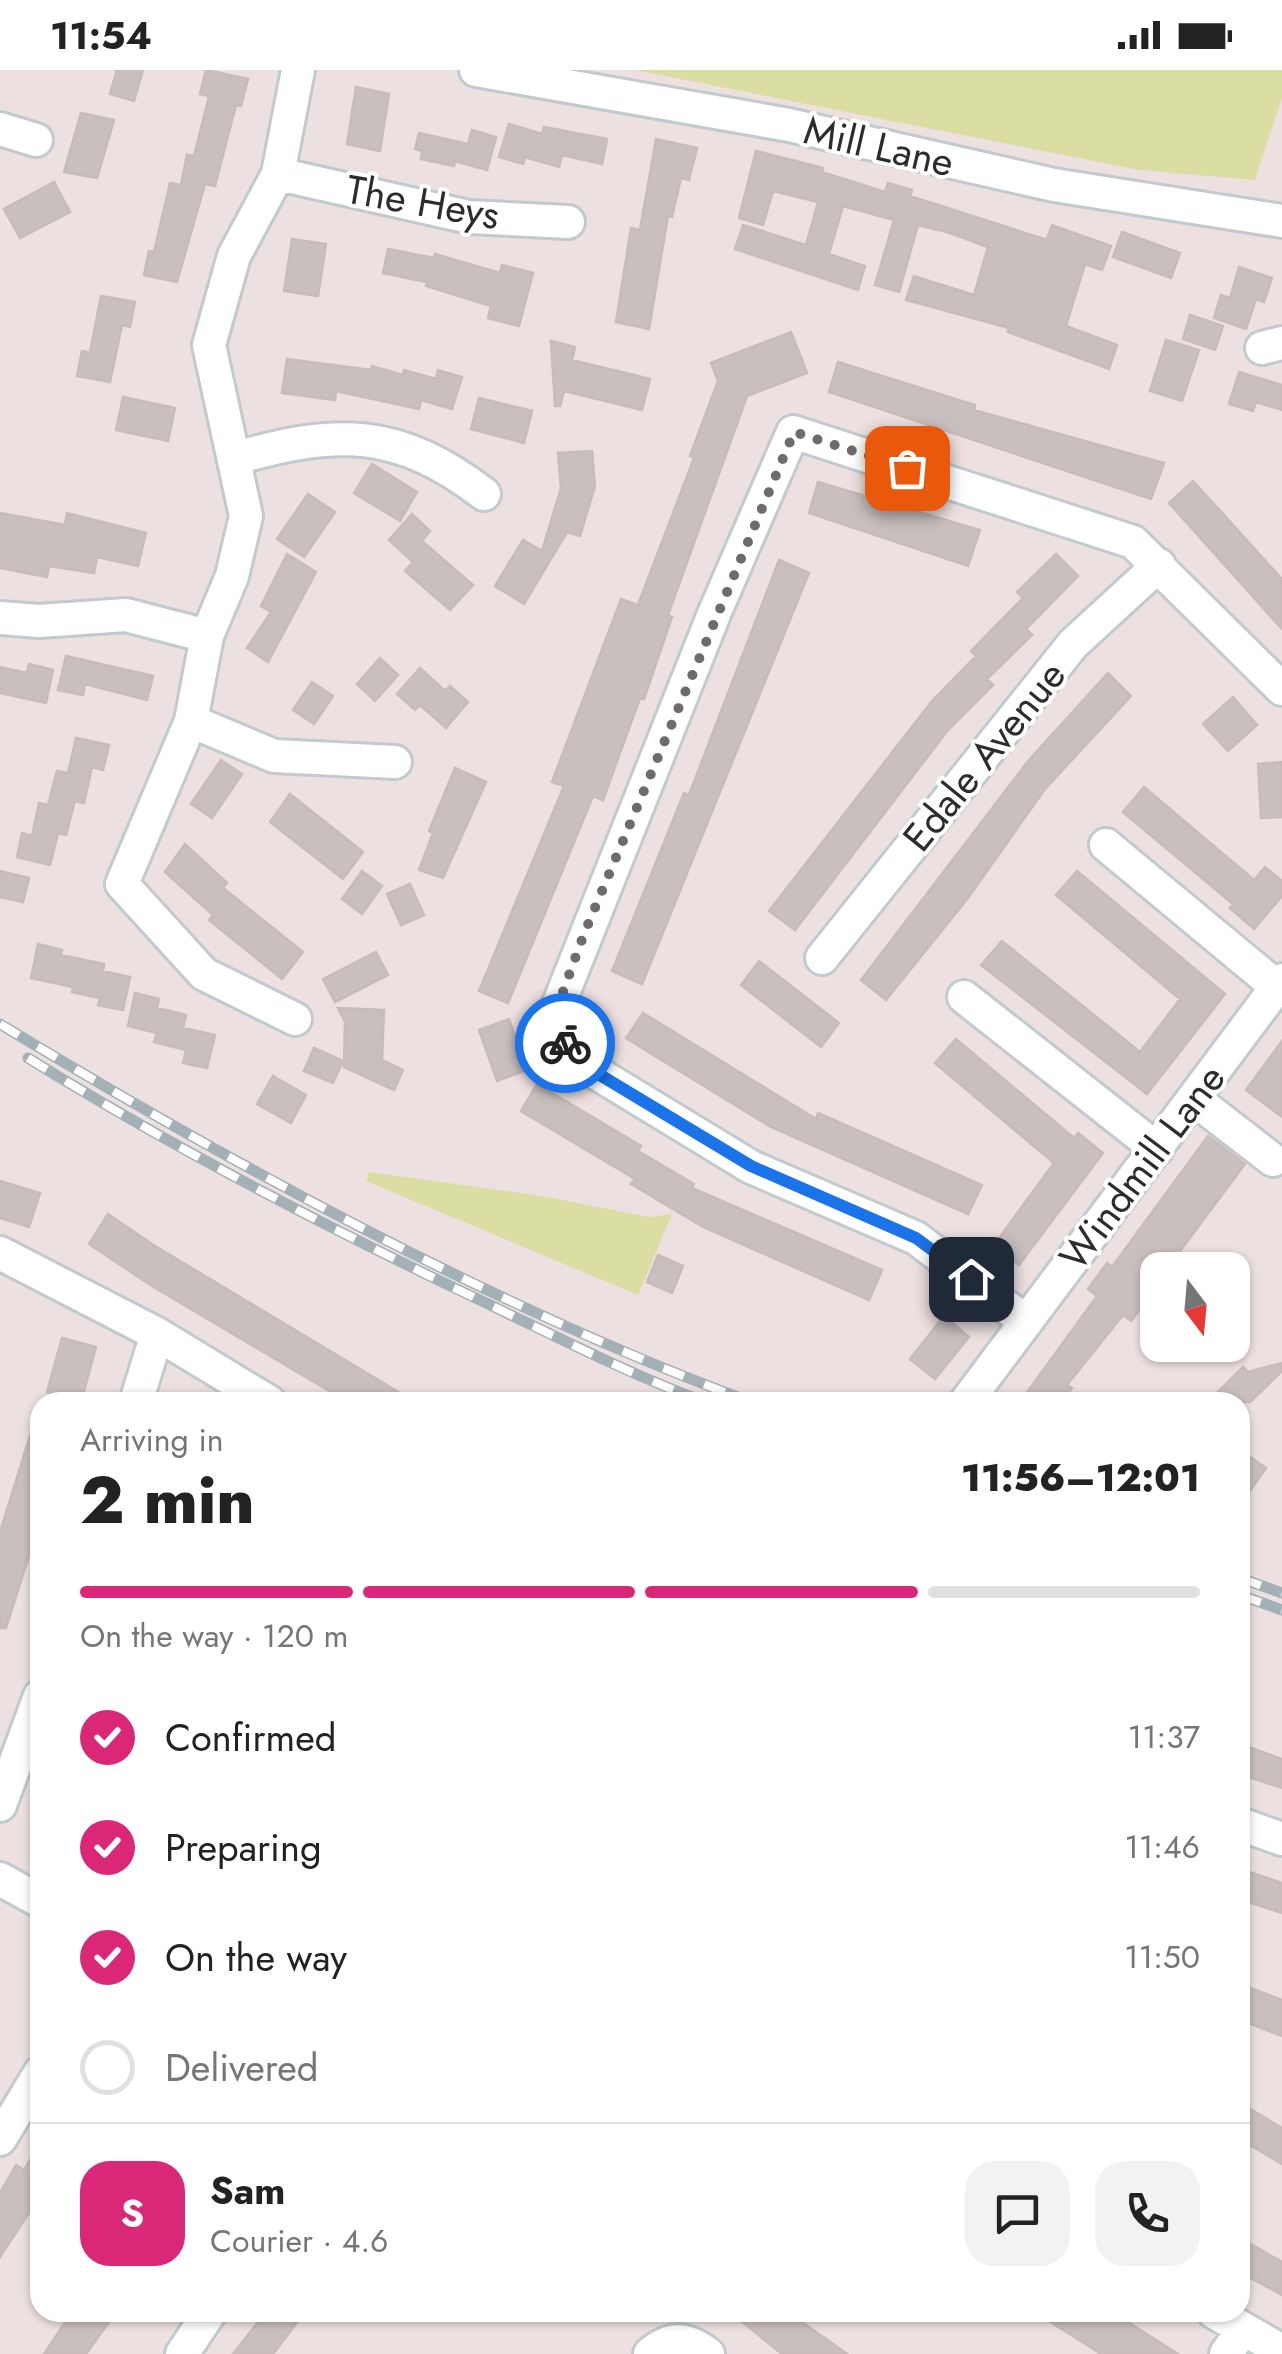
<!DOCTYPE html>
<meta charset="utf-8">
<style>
body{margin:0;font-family:Jost,sans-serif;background:#f2f2f2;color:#222;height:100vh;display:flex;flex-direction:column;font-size:38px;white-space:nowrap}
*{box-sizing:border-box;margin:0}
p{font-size:32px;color:#767676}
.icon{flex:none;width:55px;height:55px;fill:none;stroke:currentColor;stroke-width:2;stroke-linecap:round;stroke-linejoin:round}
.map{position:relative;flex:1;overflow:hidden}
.drawer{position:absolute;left:30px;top:1322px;width:1220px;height:930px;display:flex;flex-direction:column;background:#fff;border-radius:30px;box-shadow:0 2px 8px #0004}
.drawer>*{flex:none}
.needle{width:65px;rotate:164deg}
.buttons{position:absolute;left:1140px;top:1182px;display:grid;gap:20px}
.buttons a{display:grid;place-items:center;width:110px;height:110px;border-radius:20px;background:#fff;box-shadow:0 2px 8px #0004;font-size:50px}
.pin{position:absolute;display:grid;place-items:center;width:85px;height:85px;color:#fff;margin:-42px;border-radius:20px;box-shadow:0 5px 15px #0006}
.courier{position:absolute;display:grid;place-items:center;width:100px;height:100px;margin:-50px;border:8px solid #1a73e8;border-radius:50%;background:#fff;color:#222;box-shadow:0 2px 12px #0007}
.summary em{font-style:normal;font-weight:800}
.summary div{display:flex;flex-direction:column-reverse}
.summary{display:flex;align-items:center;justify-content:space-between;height:170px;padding:0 50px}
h1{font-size:65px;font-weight:800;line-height:75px}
.bar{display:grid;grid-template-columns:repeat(4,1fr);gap:15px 10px;align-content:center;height:120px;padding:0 50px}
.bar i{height:12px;border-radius:8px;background:#e0e0e0}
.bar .selected{background:#db2777}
.bar p{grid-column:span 4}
.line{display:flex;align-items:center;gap:25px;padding:0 50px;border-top:2px solid #e0e0e0}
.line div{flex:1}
.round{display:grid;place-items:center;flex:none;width:105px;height:105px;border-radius:30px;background:#f2f2f2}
ol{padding:0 50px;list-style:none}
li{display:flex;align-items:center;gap:30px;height:110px}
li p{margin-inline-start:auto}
li .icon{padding:10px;border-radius:50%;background:#db2777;color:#fff;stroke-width:4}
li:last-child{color:#767676}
li i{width:55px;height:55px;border:5px solid #e0e0e0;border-radius:50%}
.status{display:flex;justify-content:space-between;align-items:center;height:70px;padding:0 50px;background:#fff;direction:ltr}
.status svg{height:28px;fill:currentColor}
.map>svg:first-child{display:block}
.green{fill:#dadea2}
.building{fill:#c9bfbe;stroke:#c8bbba;stroke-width:2.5}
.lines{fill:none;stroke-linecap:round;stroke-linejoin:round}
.minor-casing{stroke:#c1cacd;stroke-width:38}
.minor{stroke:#fff;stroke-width:32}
.rail-casing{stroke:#a3b0b5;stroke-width:11}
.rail{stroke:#fff;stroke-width:8;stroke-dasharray:22;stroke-linecap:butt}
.done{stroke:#706b6b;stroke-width:10;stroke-dasharray:0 18}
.route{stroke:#1a73e8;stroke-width:12}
.labels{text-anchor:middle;stroke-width:8;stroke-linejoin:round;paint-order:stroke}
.street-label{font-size:40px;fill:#2c2c2c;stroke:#fff}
</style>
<div class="status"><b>11:54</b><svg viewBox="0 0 49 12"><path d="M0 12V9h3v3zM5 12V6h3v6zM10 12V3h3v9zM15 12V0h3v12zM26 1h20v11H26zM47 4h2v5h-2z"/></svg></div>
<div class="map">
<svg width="1282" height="2284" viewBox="0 0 1282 2284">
<rect width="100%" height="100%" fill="#ede0e0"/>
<!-- green -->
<path class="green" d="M 635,0 L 1282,0 L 1282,28 L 1255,110 L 1139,100 Z
M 369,1102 L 542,1126 L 649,1147 L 672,1144 L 638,1225 L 366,1111 Z"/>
<!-- building -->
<path class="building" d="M 117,0 L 143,0 L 134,31 L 110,24 Z
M 206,0 L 248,9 L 241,36 L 236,35 L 215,116 L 205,114 L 177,212 L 144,205 L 149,181 L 154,182 L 170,113 L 181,115 L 187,85 L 194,86 L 209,26 L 200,24 Z
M 356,17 L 389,24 L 380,81 L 347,74 Z
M 81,43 L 114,50 L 97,108 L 64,102 Z
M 509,54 L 542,64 L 544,57 L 607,69 L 602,94 L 562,85 L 559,97 L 525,87 L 523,94 L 499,87 Z
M 472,60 L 496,67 L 487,100 L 455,91 L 454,96 L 421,89 L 422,81 L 415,79 L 419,63 L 468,74 Z
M 656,69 L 697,78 L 689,110 L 681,108 L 672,147 L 668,146 L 649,259 L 616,252 L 631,158 L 640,160 Z
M 756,81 L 823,98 L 822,102 L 885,122 L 888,113 L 912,120 L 910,126 L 1047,170 L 1052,155 L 1111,176 L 1102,200 L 1085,194 L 1066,256 L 1117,275 L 1109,299 L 1008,262 L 1009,258 L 906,230 L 914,206 L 974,225 L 988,177 L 947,162 L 918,155 L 899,222 L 875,215 L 894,150 L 843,136 L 829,184 L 865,196 L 858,220 L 735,179 L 743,155 L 806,175 L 818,132 L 773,121 L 763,155 L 739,148 Z
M 54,112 L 70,142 L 20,168 L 4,139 Z
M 1122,162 L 1180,183 L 1171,208 L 1113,187 Z
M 292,169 L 326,174 L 318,226 L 284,221 Z
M 388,179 L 434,188 L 435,184 L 500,203 L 502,195 L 533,203 L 519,256 L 488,248 L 491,236 L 426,216 L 427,212 L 383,203 Z
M 1239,197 L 1272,208 L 1264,232 L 1256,229 L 1246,259 L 1214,248 L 1221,225 L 1230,228 Z
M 101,226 L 135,232 L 130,257 L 122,255 L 110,312 L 77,306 L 82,281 L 90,283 Z
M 1190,245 L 1223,256 L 1215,280 L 1183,269 Z
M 791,262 L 807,303 L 747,326 L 668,545 L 672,547 L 644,629 L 640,628 L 603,730 L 593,726 L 508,933 L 479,921 L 564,716 L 552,712 L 621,529 L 638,535 L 694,388 L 690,386 L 718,311 L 711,293 Z
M 1166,270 L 1199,280 L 1182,331 L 1150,321 Z
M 551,271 L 575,277 L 572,290 L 650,309 L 642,340 L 564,321 L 560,336 L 555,336 Z
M 287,289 L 371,300 L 372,296 L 403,305 L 404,300 L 436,309 L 438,300 L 462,307 L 452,339 L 421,330 L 419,339 L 336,321 L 335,330 L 282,323 Z
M 838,292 L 975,335 L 974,340 L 1164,393 L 1151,429 L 829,322 Z
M 1239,302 L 1282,315 L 1282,340 L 1256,332 L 1253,341 L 1229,334 Z
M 123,327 L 175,338 L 168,371 L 116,360 Z
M 479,328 L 532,341 L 524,373 L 471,359 Z
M 592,381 L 595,416 L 580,466 L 567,462 L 524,534 L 495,516 L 523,470 L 542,481 L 561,418 L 558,383 Z
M 372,394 L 417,422 L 400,451 L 354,423 Z
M 1193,411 L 1282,509 L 1282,559 L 1169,433 Z
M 818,412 L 980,460 L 968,496 L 809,443 Z
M 308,424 L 335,442 L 304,487 L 277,469 Z
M 0,443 L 65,455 L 67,443 L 146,463 L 138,496 L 97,487 L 94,503 L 49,496 L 47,507 L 0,498 Z
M 412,444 L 430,461 L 422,471 L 473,515 L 450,540 L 405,501 L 413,492 L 389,470 Z
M 287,484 L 316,502 L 268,592 L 247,578 L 271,542 L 261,536 Z
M 1056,484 L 1078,506 L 1026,559 L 1032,565 L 987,609 L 993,615 L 948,660 L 795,860 L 769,841 L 932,631 L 976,586 L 971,581 L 1023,528 L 1017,522 Z
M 779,490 L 809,503 L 642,914 L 612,901 L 684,723 L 689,725 Z
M 66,586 L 153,606 L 147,630 L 85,614 L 83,625 L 58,620 Z
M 380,588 L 398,605 L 375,631 L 357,614 Z
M 29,594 L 53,600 L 46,633 L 0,623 L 0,597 L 27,603 Z
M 420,598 L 445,621 L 450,616 L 468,632 L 446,658 L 420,635 L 415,640 L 397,624 Z
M 1108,603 L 1131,626 L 1045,719 L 968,828 L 886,930 L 861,910 L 1029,690 Z
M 312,612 L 333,626 L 314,654 L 293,640 Z
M 1233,627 L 1257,655 L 1228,681 L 1203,654 Z
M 76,668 L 109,675 L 103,700 L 92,697 L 84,733 L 75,731 L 66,765 L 58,763 L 50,795 L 17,787 L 22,763 L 32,766 L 39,733 L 48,735 L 57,701 L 68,703 Z
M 221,690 L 242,704 L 212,748 L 191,734 Z
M 1282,692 L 1282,747 L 1261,748 L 1258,694 Z
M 455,698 L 486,712 L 443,808 L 419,800 L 433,763 L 429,761 Z
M 1144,717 L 1254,810 L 1265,797 L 1282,811 L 1282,826 L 1254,859 L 1230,838 L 1233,834 L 1123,742 Z
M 290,724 L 363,782 L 343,809 L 270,752 Z
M 185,774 L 227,813 L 223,818 L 303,882 L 282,909 L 209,850 L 213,845 L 165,802 Z
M 0,801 L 29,808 L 23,832 L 0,827 Z
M 362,801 L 382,816 L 362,844 L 342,829 Z
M 1077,801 L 1225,924 L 1147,1024 L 981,895 L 1002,871 L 1140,982 L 1180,929 L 1056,825 Z
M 410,814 L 424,845 L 401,855 L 387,824 Z
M 38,874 L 62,880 L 61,885 L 104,894 L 103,901 L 130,907 L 123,940 L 98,935 L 100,928 L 72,922 L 73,917 L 31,908 Z
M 376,882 L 388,905 L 335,932 L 323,909 Z
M 759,891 L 839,953 L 821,977 L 741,915 Z
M 135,923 L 159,929 L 157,938 L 186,945 L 183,958 L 215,965 L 207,998 L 183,993 L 186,980 L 154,972 L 157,963 L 128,956 Z
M 338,938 L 384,940 L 382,990 L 403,1000 L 394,1020 L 344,997 L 345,952 Z
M 643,943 L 816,1049 L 818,1043 L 982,1115 L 968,1144 L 771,1057 L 626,968 Z
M 509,949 L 527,1000 L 497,1011 L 479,960 Z
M 956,969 L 1074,1068 L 1078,1063 L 1103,1083 L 1019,1195 L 994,1175 L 1054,1093 L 935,993 Z
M 1282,971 L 1282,1047 L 1246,1020 Z
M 314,978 L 343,991 L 333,1013 L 304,1001 Z
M 273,1006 L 306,1025 L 291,1053 L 257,1034 Z
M 537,1014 L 641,1076 L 638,1081 L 694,1114 L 692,1118 L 882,1200 L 869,1230 L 703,1157 L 631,1114 L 635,1109 L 521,1041 Z
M 1208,1066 L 1245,1094 L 1166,1200 L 1158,1200 L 1150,1226 L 1131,1251 L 1123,1245 L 1067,1315 L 1072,1318 L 1061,1332 L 1020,1332 L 1097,1226 L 1088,1219 L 1107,1193 L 1112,1197 Z
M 0,1111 L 40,1123 L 29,1157 L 0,1148 Z
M 108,1144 L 155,1176 L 415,1332 L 348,1332 L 152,1216 L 89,1174 Z
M 658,1185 L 683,1196 L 672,1223 L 647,1212 Z
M 944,1246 L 969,1267 L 935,1309 L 910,1289 Z
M 62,1268 L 96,1277 L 81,1332 L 47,1322 Z
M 1282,1293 L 1282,1301 L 1250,1332 L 1208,1332 L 1243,1297 L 1248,1302 Z
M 34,1353 L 40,1354 L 40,1451 L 6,1558 L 0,1558 L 0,1462 Z
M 1240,1380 L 1266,1398 L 1240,1435 Z
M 1240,1674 L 1282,1689 L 1282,1718 L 1240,1704 Z
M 1240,1799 L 1282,1813 L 1282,1843 L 1240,1829 Z
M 1240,1914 L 1282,1930 L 1282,1966 L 1240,1950 Z
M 1240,2033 L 1282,2058 L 1282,2094 L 1240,2069 Z
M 40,2073 L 40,2126 L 0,2187 L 0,2123 L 16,2095 L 24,2100 Z
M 1240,2168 L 1282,2192 L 1282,2225 L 1240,2202 Z
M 72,2242 L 116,2242 L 86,2284 L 44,2284 Z
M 266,2242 L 305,2242 L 273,2284 L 233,2284 Z
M 730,2242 L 788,2242 L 847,2284 L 782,2284 Z
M 1035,2242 L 1112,2242 L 1178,2284 L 1101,2284 Z"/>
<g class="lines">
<defs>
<path id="minor" d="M 476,0 L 789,55 L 1054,115 L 1282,151
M 0,59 L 36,70
M 278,104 L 469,147 L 568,152
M 1262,278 L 1282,273
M 236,388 C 337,359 397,358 484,424
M 0,548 L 39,551 L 126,545 L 207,566
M 191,651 L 274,686 L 395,692
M 1106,775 L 1277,917
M 822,888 L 1073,574 L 1159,495
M 964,927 L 1157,1079
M 295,949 L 204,904 L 122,814 L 191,651 L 207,566 L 232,506 L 246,446 L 209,275 L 234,186 L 278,104 L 298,0
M 1194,1029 L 1273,1090
M 0,1183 L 157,1264 L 269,1332
M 1025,1251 L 916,1168 L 751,1097 L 595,1002 L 566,977 L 556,941 L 714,544 L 793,362 L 1133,472 L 1282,619
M 136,1332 L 157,1264
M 966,1332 L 1282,910
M 0,1735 L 40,1626
M 1240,1754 L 1282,1769
M 0,1809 L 40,1831
M 0,2069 L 40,2003
M 1214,2242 L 1282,2281
M 182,2284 L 210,2242
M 650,2284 C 671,2266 687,2268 708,2284
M 1226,2284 L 1243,2259"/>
</defs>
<!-- minor casing -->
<use href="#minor" class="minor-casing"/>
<!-- minor -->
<use href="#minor" class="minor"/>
<defs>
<path id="rail" d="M 0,954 C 235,1096 494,1237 751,1332
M 28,988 C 175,1079 328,1158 484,1232 C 557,1267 629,1304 705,1332
M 1240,1508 L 1282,1523
M 1240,1525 L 1282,1540"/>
</defs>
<!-- rail casing -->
<use href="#rail" class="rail-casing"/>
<!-- rail -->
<use href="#rail" class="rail"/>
</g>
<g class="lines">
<!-- done -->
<path class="done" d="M 565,973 L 556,941 L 584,864 L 794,362 L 907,398"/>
<!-- route -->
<path class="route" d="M 565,973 L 595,1002 L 751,1096 L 916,1168 L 971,1209"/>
</g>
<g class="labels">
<!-- street labels -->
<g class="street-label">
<text transform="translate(879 76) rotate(13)" y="14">Mill Lane</text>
<text transform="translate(423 132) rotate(10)" y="14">The Heys</text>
<text transform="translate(984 686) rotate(-51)" y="14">Edale Avenue</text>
<text transform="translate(1142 1097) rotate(-53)" y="14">Windmill Lane</text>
</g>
</g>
</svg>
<div class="buttons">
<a><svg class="needle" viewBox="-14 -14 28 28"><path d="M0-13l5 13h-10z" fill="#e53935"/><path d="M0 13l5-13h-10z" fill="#767676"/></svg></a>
</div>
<div class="pin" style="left:907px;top:398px;background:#ea580c"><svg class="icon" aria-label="bag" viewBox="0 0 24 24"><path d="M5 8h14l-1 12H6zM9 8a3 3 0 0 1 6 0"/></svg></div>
<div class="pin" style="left:971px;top:1209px;background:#1f2937"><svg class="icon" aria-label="home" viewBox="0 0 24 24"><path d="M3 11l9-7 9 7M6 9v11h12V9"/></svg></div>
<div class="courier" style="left:565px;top:973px"><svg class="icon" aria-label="bike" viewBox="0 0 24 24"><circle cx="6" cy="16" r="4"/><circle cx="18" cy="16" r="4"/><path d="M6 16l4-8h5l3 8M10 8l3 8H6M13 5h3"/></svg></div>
<section class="drawer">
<div class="summary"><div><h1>2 min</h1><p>Arriving in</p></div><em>11:56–12:01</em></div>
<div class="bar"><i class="selected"></i><i class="selected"></i><i class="selected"></i><i></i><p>On the way · 120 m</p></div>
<ol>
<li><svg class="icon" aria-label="check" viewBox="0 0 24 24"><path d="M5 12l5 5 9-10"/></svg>Confirmed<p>11:37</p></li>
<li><svg class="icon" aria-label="check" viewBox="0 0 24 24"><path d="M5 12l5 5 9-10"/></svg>Preparing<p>11:46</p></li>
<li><svg class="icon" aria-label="check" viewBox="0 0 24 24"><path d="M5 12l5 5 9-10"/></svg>On the way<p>11:50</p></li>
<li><i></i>Delivered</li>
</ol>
<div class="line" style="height:180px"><b class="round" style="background:#db2777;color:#fff">S</b><div><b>Sam</b><p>Courier · 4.6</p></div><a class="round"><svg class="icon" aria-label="chat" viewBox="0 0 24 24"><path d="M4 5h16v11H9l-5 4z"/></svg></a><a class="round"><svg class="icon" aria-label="phone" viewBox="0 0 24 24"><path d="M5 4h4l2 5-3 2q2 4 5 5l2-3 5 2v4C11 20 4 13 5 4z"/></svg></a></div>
</section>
</div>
